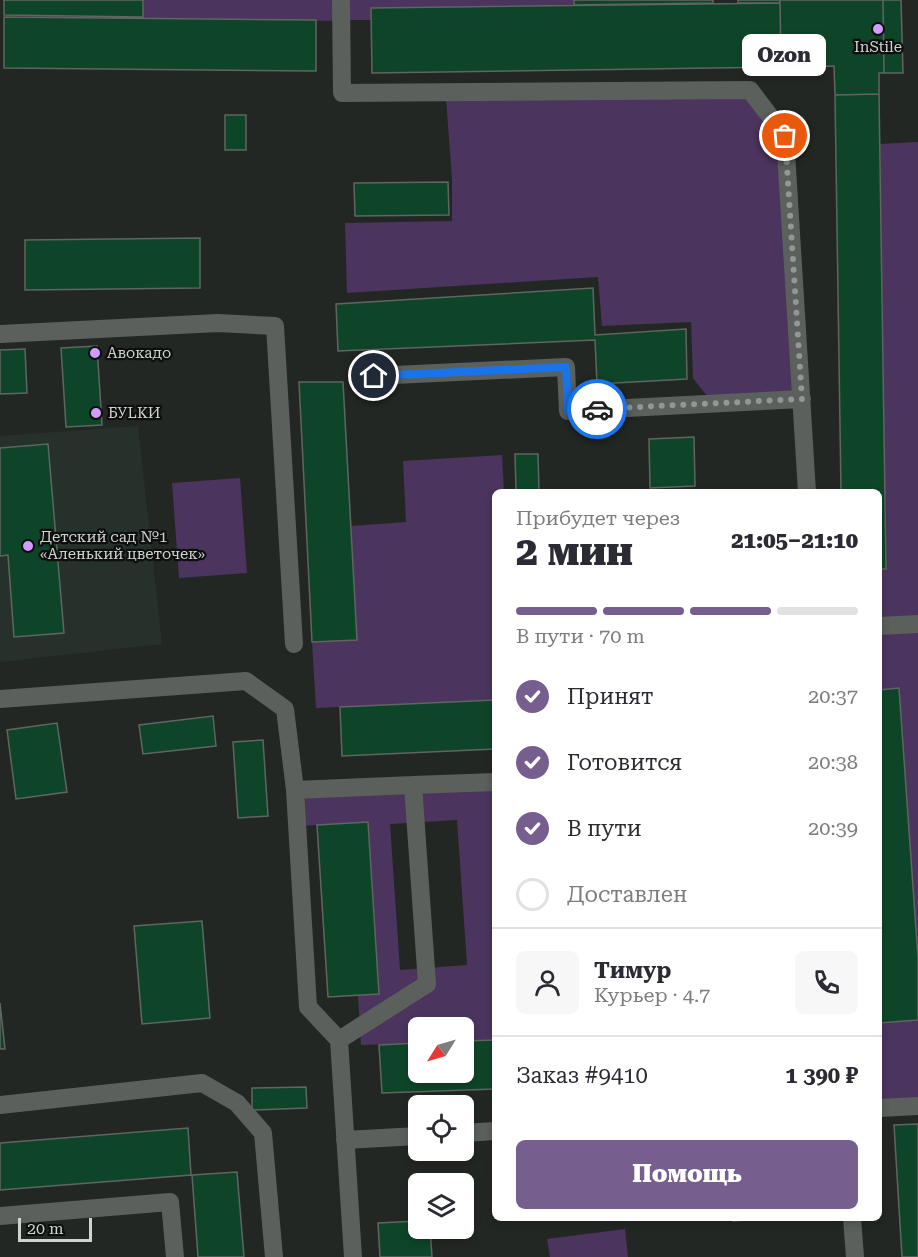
<!DOCTYPE html>
<html lang="ru">
<meta charset="utf-8">
<style>
body{margin:0;font-family:"Roboto Serif",serif;background:#f7f7f7;color:#2b2b33;height:100vh;display:flex;flex-direction:column;font-size:22px;white-space:nowrap}
*{box-sizing:border-box;margin:0}
p{font-size:20px;color:#7c7c81}
.icon{flex:none;width:33px;height:33px;fill:none;stroke:currentColor;stroke-width:2;stroke-linecap:round;stroke-linejoin:round}
.map{position:relative;flex:1;overflow:hidden}
.panel{position:absolute;left:492px;top:489px;width:390px;height:732px;display:flex;flex-direction:column;background:#fff;border-radius:9px;box-shadow:0 3px 9px #0003}
.panel>*{flex:none}
.needle{width:39px;rotate:233deg}
.fabs{position:absolute;left:408px;top:1017px;display:grid;gap:12px}
.fabs a{display:grid;place-items:center;width:66px;height:66px;border-radius:9px;background:#fff;box-shadow:0 3px 9px #0003;font-size:30px}
.scale{position:absolute;left:18px;bottom:15px;width:74px;box-sizing:border-box;padding-left:6px;border:3px solid #d0d3d1;border-top:0;font-size:16px;line-height:21px;white-space:nowrap;color:#d0d3d1;-webkit-text-stroke:4px #0d0f0e;paint-order:stroke}
.pin{position:absolute;display:grid;place-items:center;width:51px;height:51px;color:#fff;margin:-26px;border:3px solid #fff;border-radius:50%;box-shadow:0 2px 6px #0007}
.courier{position:absolute;display:grid;place-items:center;width:60px;height:60px;margin:-30px;border:4px solid #1a73e8;border-radius:50%;background:#fff;color:#222;box-shadow:0 2px 8px #0007}
.bubble{position:absolute;height:42px;border-radius:9px;background:#fff;box-shadow:0 3px 9px #0003;font-size:20px;font-weight:800;line-height:42px;text-align:center}
.head em{font-style:normal;font-weight:800}
.head div{display:flex;flex-direction:column-reverse}
.head{display:flex;align-items:center;justify-content:space-between;height:102px;padding:0 24px}
h1{font-size:39px;font-weight:800;line-height:45px}
.bar{display:grid;grid-template-columns:repeat(4,1fr);gap:9px 6px;align-content:center;height:72px;padding:0 24px}
.bar i{height:8px;border-radius:4px;background:#e1e1e2}
.bar .current{background:#765e8e}
.bar p{grid-column:span 4}
.line{display:flex;align-items:center;gap:15px;padding:0 24px;border-top:2px solid #e1e1e2}
.line div{flex:1}
.round{display:grid;place-items:center;flex:none;width:63px;height:63px;border-radius:9px;background:#f7f7f7}
ol{padding:0 24px;list-style:none}
li{display:flex;align-items:center;gap:18px;height:66px}
li p{margin-inline-start:auto}
li .icon{padding:6px;border-radius:50%;background:#765e8e;color:#fff;stroke-width:4}
li:last-child{color:#7c7c81}
li i{width:33px;height:33px;border:3px solid #e1e1e2;border-radius:50%}
.cta{display:flex;gap:12px;margin-top:auto;padding:12px 24px}
.cta a{flex:1;height:69px;border-radius:9px;background:#765e8e;color:#fff;font-size:24px;font-weight:800;line-height:69px;text-align:center}
.map>svg:first-child{display:block}
.built{fill:#27312b}
.green{fill:#4b345e;fill-rule:evenodd}
.building{fill:#0e4529;stroke:#606562;stroke-width:1.5}
.lines{fill:none;stroke-linecap:round;stroke-linejoin:round}
.minor{stroke:#5b605c;stroke-width:18}
.done{stroke:#939794;stroke-width:6;stroke-dasharray:0 10.8}
.route{stroke:#1a73e8;stroke-width:8}
.poi-dot{fill:#d29cfd;stroke:#0d0f0e;stroke-width:2}
.labels{text-anchor:middle;stroke-width:4.5;stroke-linejoin:round;paint-order:stroke}
.poi-label{font-size:15px;fill:#d0d3d1;stroke:#0d0f0e;text-anchor:start}
</style>
<div class="map">
<svg width="918" height="1257" viewBox="0 0 918 1257">
<rect width="100%" height="100%" fill="#232724"/>
<!-- built -->
<path class="built" d="M 138,426 L 162,644 L 0,662 L 0,436 Z"/>
<!-- green -->
<path class="green" d="M 143,0 L 337,0 L 338,21 L 143,18 Z
M 344,0 L 574,0 L 574,5 L 371,8 L 371,20 L 344,20 Z
M 746,95 L 780,140 L 796,396 L 710,400 L 693,378 L 691,322 L 602,326 L 598,277 L 347,293 L 345,223 L 452,221 L 452,179 L 446,98 Z
M 918,142 L 918,616 L 879,619 L 879,569 L 886,569 L 880,144 Z
M 502,455 L 504,492 L 495,492 L 495,700 L 316,708 L 312,642 L 357,639 L 351,526 L 406,522 L 403,461 Z
M 240,478 L 247,573 L 179,578 L 172,483 Z
M 918,628 L 918,958 L 899,689 L 879,690 L 879,630 Z
M 495,785 L 495,1040 L 464,1041 L 464,1028 L 418,1028 L 418,1043 L 361,1045 L 358,995 L 379,994 L 368,822 L 300,826 L 298,794 ZM 457,820 L 467,965 L 400,970 L 390,824 Z
M 918,1020 L 918,1100 L 879,1103 L 879,1023 Z
M 625,1229 L 628,1257 L 550,1257 L 547,1239 Z"/>
<!-- building -->
<path class="building" d="M 4,0 L 143,0 L 143,17 L 4,15 Z
M 574,0 L 713,0 L 713,3 L 574,5 Z
M 738,0 L 780,0 L 780,3 L 738,3 Z
M 780,0 L 883,0 L 884,73 L 879,73 L 879,94 L 835,95 L 834,66 L 781,67 Z
M 883,0 L 901,0 L 903,73 L 884,73 Z
M 780,3 L 781,67 L 372,73 L 371,8 Z
M 4,17 L 316,20 L 316,71 L 4,68 Z
M 879,94 L 886,569 L 879,569 L 879,492 L 841,492 L 835,95 Z
M 225,115 L 246,115 L 246,150 L 225,150 Z
M 448,182 L 449,215 L 355,216 L 354,183 Z
M 200,238 L 200,288 L 25,290 L 25,240 Z
M 593,288 L 595,335 L 686,329 L 687,379 L 597,384 L 595,340 L 338,351 L 336,304 Z
M 97,346 L 102,425 L 66,427 L 61,348 Z
M 25,349 L 27,393 L 0,394 L 0,350 Z
M 299,382 L 343,382 L 357,640 L 312,642 Z
M 694,437 L 695,486 L 650,488 L 649,439 Z
M 48,444 L 64,633 L 14,637 L 8,555 L 0,556 L 0,448 Z
M 515,454 L 538,454 L 539,492 L 516,492 Z
M 899,688 L 918,958 L 918,1020 L 879,1023 L 879,690 Z
M 495,700 L 495,749 L 342,756 L 340,707 Z
M 213,716 L 216,746 L 143,754 L 139,725 Z
M 57,723 L 67,792 L 16,799 L 7,730 Z
M 263,740 L 268,816 L 238,818 L 233,742 Z
M 368,822 L 379,994 L 328,997 L 317,825 Z
M 202,921 L 210,1018 L 142,1024 L 134,926 Z
M 0,1003 L 5,1049 L 0,1049 Z
M 495,1040 L 495,1089 L 382,1093 L 379,1045 L 418,1043 L 418,1072 L 464,1072 L 464,1041 Z
M 306,1087 L 307,1108 L 252,1110 L 252,1088 Z
M 918,1124 L 918,1257 L 902,1257 L 894,1125 Z
M 188,1128 L 191,1175 L 0,1190 L 0,1143 Z
M 237,1172 L 244,1257 L 198,1257 L 192,1175 Z
M 733,1218 L 782,1218 L 733,1221 Z
M 418,1221 L 418,1228 L 430,1228 L 432,1257 L 380,1257 L 378,1223 Z"/>
<g class="lines">
<!-- minor -->
<path class="minor" d="M 341,0 L 342,93 L 750,90 L 785,136 L 807,492
M 0,334 L 218,323 L 275,326 L 294,644
M 373,376 L 566,367 L 568,411 L 802,399
M 879,626 L 918,624
M 0,699 L 246,681 L 285,709 L 295,790 L 308,1007 L 339,1040 L 353,1257
M 295,790 L 413,785
M 339,1040 L 427,984 L 413,785 L 495,782
M 0,1105 L 202,1083 L 237,1103 L 263,1133 L 274,1257
M 879,1108 L 918,1106
M 464,1133 L 495,1131
M 345,1140 L 418,1136
M 0,1216 L 170,1202 L 175,1257
M 852,1218 L 855,1257"/>
</g>
<g class="lines">
<!-- done -->
<path class="done" d="M 597,409 L 802,399 L 785,136"/>
<!-- route -->
<path class="route" d="M 374,376 L 566,367 L 568,411 L 597,409"/>
</g>
<!-- markers -->
<g class="poi-dot">
<circle cx="878" cy="29" r="6"/>
<circle cx="95" cy="353" r="6"/>
<circle cx="96" cy="413" r="6"/>
<circle cx="28" cy="546" r="6"/>
</g>
<g class="labels">
<!-- poi labels -->
<g class="poi-label">
<text x="878" y="52" text-anchor="middle">InStile</text>
<text x="107" y="358">Авокадо</text>
<text x="108" y="418">БУLКИ</text>
<text x="40" y="542">Детский сад №1<tspan x="40" dy="17">«Аленький цветочек»</tspan></text>
</g>
</g>
</svg>
<div class="fabs">
<a><svg class="needle" viewBox="-14 -14 28 28"><path d="M0-13l5 13h-10z" fill="#e53935"/><path d="M0 13l5-13h-10z" fill="#7c7c81"/></svg></a>
<a><svg class="icon" aria-label="locate" viewBox="0 0 24 24"><circle cx="12" cy="12" r="6"/><path d="M12 2v4M12 18v4M2 12h4M18 12h4"/></svg></a>
<a><svg class="icon" aria-label="layers" viewBox="0 0 24 24"><path d="M12 4l9 5-9 5-9-5zM3 14l9 5 9-5"/></svg></a>
</div>
<div class="scale">20 m</div>
<div class="pin" style="left:785px;top:136px;background:#ea580c"><svg class="icon" aria-label="bag" viewBox="0 0 24 24"><path d="M5 8h14l-1 12H6zM9 8a3 3 0 0 1 6 0"/></svg></div>
<div class="pin" style="left:374px;top:376px;background:#1f2937"><svg class="icon" aria-label="home" viewBox="0 0 24 24"><path d="M3 11l9-7 9 7M6 9v11h12V9"/></svg></div>
<div class="courier" style="left:597px;top:409px"><svg class="icon" aria-label="car" viewBox="0 0 24 24"><path d="M5 17H2v-5l4-1 3-4h7l3 4 3 1v5h-3M9 17h6M6 11h13"/><circle cx="7" cy="17" r="2"/><circle cx="17" cy="17" r="2"/></svg></div>
<div class="bubble" style="left:742px;top:34px;width:84px">Ozon</div>
<section class="panel">
<div class="head"><div><h1>2 мин</h1><p>Прибудет через</p></div><em>21:05–21:10</em></div>
<div class="bar"><i class="current"></i><i class="current"></i><i class="current"></i><i></i><p>В пути · 70 m</p></div>
<ol>
<li><svg class="icon" aria-label="check" viewBox="0 0 24 24"><path d="M5 12l5 5 9-10"/></svg>Принят<p>20:37</p></li>
<li><svg class="icon" aria-label="check" viewBox="0 0 24 24"><path d="M5 12l5 5 9-10"/></svg>Готовится<p>20:38</p></li>
<li><svg class="icon" aria-label="check" viewBox="0 0 24 24"><path d="M5 12l5 5 9-10"/></svg>В пути<p>20:39</p></li>
<li><i></i>Доставлен</li>
</ol>
<div class="line" style="height:108px"><a class="round"><svg class="icon" aria-label="person" viewBox="0 0 24 24"><circle cx="12" cy="8" r="4"/><path d="M4 21q1-7 8-7t8 7"/></svg></a><div><b>Тимур</b><p>Курьер · 4.7</p></div><a class="round"><svg class="icon" aria-label="phone" viewBox="0 0 24 24"><path d="M5 4h4l2 5-3 2q2 4 5 5l2-3 5 2v4C11 20 4 13 5 4z"/></svg></a></div>
<div class="line" style="height:78px"><div>Заказ #9410</div><b>1 390 ₽</b></div>
<div class="cta"><a>Помощь</a></div>
</section>
</div>
